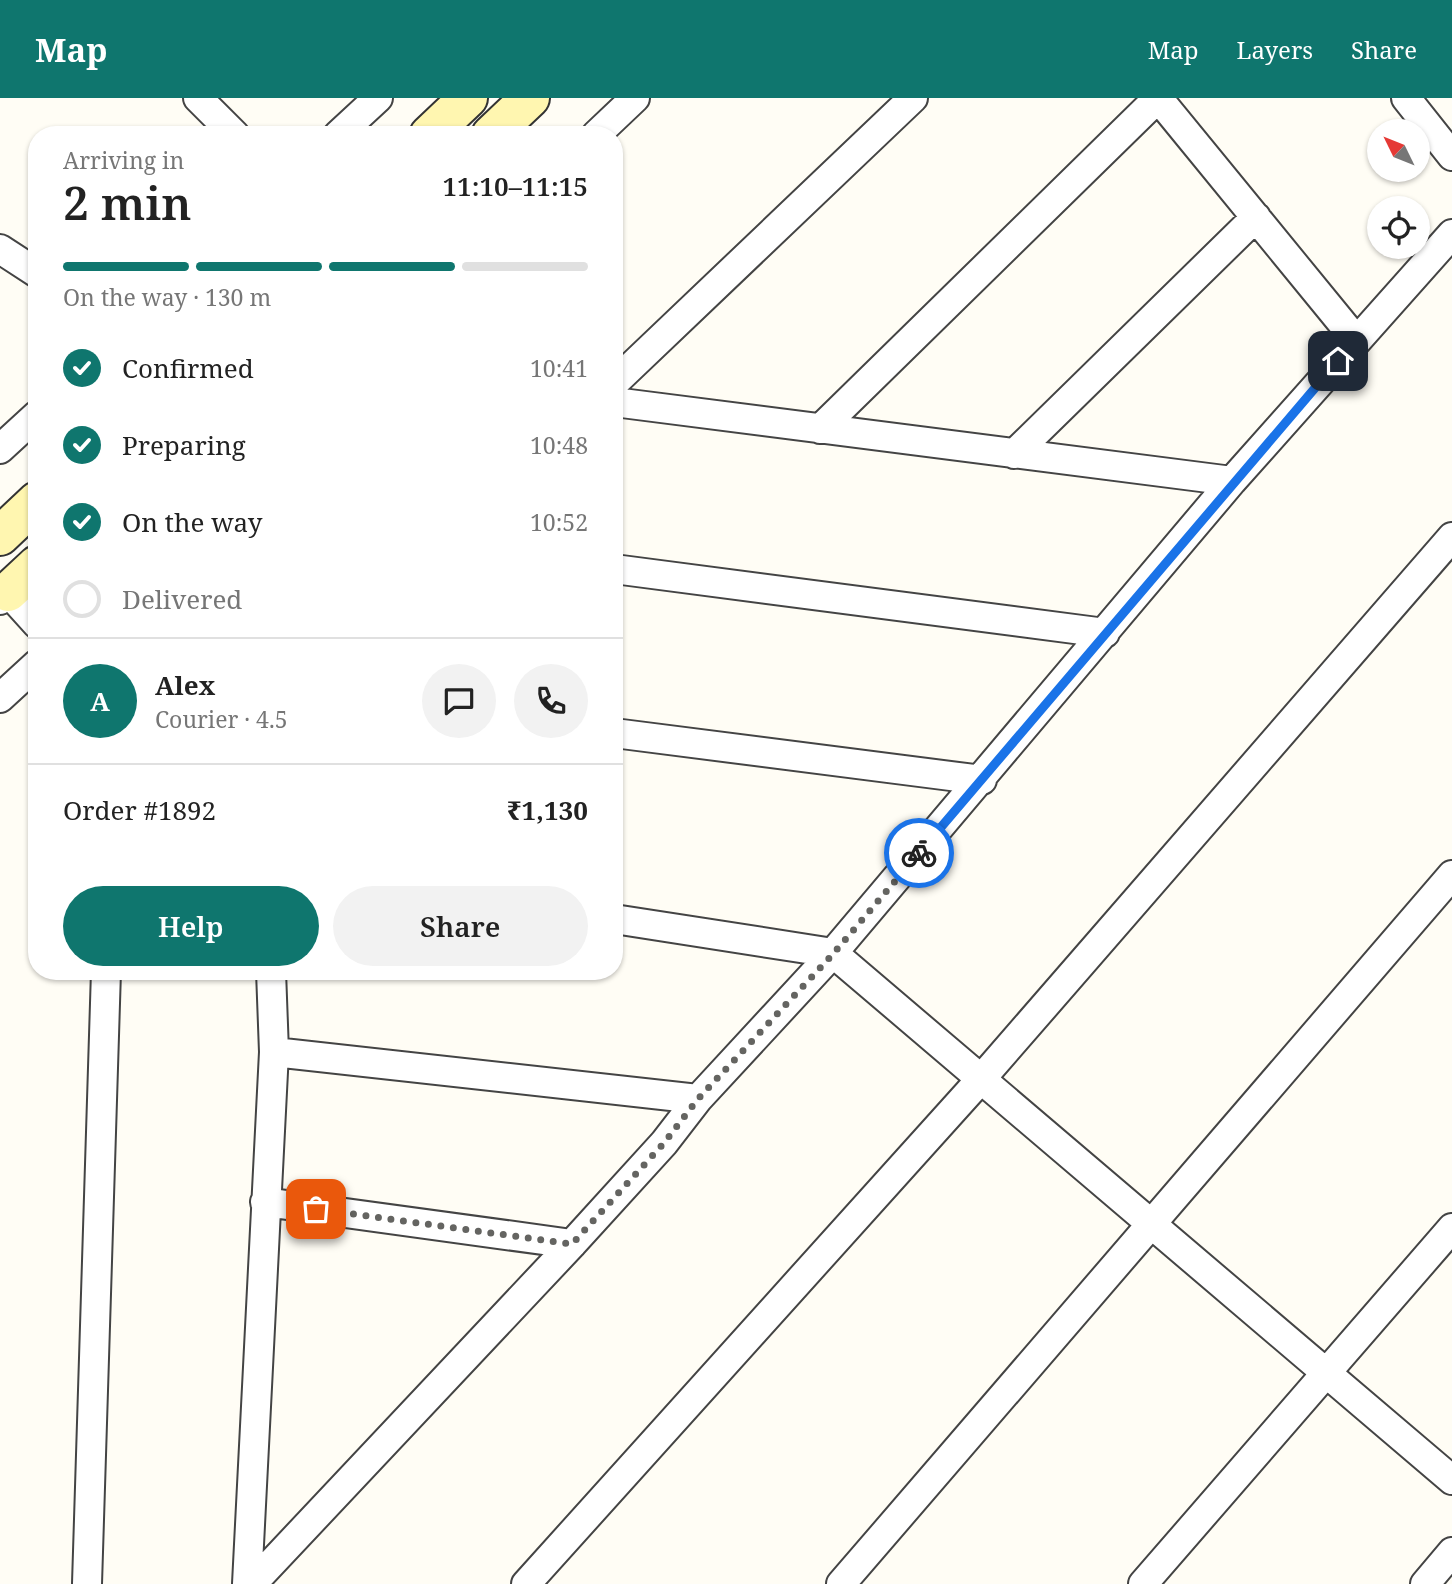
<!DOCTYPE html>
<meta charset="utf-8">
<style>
body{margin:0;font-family:"Noto Serif",serif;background:#f2f2f2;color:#222;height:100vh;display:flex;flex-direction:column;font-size:26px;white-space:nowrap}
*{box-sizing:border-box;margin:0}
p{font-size:23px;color:#767676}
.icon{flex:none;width:38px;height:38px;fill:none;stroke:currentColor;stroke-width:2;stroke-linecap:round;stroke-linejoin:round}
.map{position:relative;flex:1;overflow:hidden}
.sheet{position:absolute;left:28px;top:28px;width:595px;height:854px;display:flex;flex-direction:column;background:#fff;border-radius:28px;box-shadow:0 2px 5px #0004}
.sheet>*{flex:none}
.needle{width:46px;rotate:313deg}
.buttons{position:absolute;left:1367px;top:21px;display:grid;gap:14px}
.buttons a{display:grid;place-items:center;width:63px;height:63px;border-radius:50%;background:#fff;box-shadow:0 2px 5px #0004;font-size:35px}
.pin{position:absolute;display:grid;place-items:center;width:60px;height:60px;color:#fff;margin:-30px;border-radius:14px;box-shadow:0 4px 10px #0006}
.courier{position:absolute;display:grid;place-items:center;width:70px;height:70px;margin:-35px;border:5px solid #1a73e8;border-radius:50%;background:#fff;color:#222;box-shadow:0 2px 9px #0007}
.headline em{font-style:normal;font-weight:600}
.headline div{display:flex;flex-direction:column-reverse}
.headline{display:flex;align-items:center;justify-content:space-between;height:119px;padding:0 35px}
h1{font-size:46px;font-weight:600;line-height:52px}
.bar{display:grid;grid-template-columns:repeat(4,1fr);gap:10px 7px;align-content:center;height:84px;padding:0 35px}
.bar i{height:9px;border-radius:5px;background:#e0e0e0}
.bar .selected{background:#0f766e}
.bar p{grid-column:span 4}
.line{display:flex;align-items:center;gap:18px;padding:0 35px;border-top:2px solid #e0e0e0}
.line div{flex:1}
.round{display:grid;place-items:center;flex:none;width:74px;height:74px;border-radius:37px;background:#f2f2f2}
ol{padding:0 35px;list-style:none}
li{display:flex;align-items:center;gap:21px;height:77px}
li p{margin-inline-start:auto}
li .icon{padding:7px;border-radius:50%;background:#0f766e;color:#fff;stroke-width:4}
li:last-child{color:#767676}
li i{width:38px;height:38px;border:4px solid #e0e0e0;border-radius:50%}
.button{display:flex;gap:14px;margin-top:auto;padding:14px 35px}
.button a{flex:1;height:80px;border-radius:42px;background:#0f766e;color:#fff;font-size:28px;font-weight:600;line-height:80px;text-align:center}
.button a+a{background:#f2f2f2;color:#222}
header{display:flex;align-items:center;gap:42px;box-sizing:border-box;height:98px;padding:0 35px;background:#0f766e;color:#fff}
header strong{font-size:33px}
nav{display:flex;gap:38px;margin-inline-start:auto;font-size:24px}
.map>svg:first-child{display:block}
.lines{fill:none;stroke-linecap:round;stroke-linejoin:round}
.street-casing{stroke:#444;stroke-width:32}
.secondary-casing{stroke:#333;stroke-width:42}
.street{stroke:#fff;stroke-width:28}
.secondary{stroke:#fff6b0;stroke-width:38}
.done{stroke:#646461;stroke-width:7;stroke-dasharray:0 12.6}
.route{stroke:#1a73e8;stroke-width:9}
</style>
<header>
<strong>Map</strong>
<nav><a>Map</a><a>Layers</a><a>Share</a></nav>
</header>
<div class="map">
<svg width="1452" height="1486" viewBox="0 0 1452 1486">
<rect width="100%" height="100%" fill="#fffdf5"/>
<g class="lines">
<defs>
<path id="street" d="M 198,0 L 235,37
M 1158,0 L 1356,242
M 1406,0 L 1452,58
M 338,37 L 378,0
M 596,37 L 635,0
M 0,151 L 37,175
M 614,285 L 913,0
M 614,304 L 1232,383
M 820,331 L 1158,0
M 0,351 L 37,317
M 1014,356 L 1256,119
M 614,471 L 1105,535
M 0,502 L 8,494 L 37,526
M 0,600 L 37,566
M 614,635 L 982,682
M 614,821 L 833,855 L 1452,1382
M 274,954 L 698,1001
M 265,1104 L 572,1146
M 87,1486 L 106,873
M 247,1486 L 274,954 L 271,873
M 252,1486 L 572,1146 L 664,1045 L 698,1001 L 833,855 L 1232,383 L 1452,136
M 526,1486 L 981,981 L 1452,439
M 841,1486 L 1452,777
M 1143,1486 L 1452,1130
M 1425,1486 L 1452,1454"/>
<path id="secondary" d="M 429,37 L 468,0
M 491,37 L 530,0
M 0,438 L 37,403
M 8,494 L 37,467"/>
</defs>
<!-- street casing -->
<use href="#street" class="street-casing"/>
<!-- secondary casing -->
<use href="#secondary" class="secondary-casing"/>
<!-- street -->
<use href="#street" class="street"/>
<!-- secondary -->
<use href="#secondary" class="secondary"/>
</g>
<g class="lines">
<!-- done -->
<path class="done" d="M 316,1111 L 572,1146 L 664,1045 L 698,1001 L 833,856 L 919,755"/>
<!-- route -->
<path class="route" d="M 919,755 L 1338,263"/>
</g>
</svg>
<div class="buttons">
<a><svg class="needle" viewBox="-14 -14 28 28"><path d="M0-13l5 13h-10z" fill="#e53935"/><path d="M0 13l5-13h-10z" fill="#767676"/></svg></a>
<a><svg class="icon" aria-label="locate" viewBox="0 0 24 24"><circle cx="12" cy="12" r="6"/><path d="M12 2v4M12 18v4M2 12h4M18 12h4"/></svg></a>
</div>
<div class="pin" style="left:316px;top:1111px;background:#ea580c"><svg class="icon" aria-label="bag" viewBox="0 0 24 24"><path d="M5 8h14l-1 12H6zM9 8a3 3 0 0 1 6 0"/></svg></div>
<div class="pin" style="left:1338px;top:263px;background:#1f2937"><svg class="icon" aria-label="home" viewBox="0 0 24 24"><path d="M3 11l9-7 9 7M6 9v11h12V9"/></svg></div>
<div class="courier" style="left:919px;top:755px"><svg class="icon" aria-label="bike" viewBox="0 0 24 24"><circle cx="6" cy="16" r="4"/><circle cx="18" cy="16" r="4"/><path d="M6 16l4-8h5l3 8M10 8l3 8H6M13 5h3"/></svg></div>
<section class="sheet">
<div class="headline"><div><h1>2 min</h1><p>Arriving in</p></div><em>11:10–11:15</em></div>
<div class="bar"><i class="selected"></i><i class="selected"></i><i class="selected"></i><i></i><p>On the way · 130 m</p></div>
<ol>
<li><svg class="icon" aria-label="check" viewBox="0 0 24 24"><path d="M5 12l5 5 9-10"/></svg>Confirmed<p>10:41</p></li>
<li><svg class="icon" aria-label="check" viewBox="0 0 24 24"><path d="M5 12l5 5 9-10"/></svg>Preparing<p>10:48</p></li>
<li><svg class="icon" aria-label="check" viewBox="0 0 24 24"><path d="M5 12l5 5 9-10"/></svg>On the way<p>10:52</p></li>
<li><i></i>Delivered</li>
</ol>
<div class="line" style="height:126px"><b class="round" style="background:#0f766e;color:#fff">A</b><div><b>Alex</b><p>Courier · 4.5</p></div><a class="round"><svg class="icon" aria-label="chat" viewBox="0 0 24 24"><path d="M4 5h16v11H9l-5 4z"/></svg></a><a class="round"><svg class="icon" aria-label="phone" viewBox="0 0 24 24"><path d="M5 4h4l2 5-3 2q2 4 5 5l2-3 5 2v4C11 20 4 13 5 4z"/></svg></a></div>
<div class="line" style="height:91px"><div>Order #1892</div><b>₹1,130</b></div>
<div class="button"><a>Help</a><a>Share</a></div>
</section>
</div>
